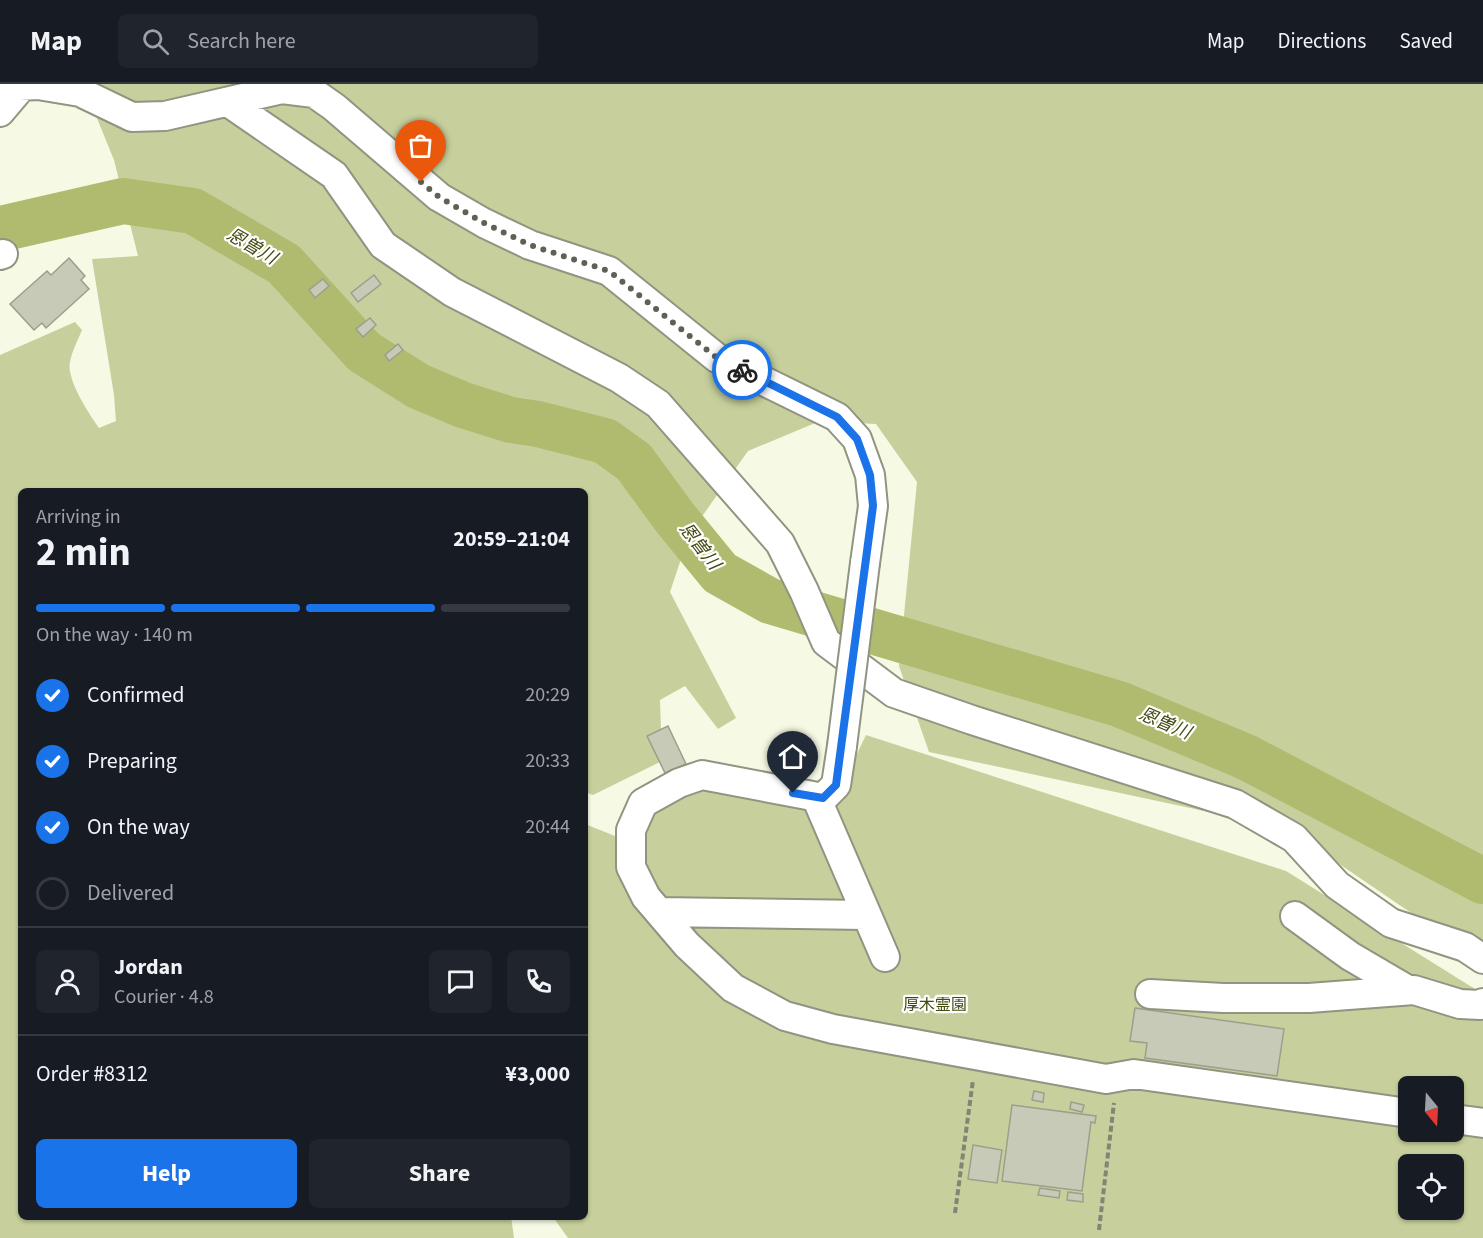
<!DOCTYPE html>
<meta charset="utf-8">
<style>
body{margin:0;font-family:"Source Sans 3","Noto Sans JP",sans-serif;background:#20242c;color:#f1f3f6;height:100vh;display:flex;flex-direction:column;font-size:22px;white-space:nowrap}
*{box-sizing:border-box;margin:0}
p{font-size:20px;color:#9ea1a6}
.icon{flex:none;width:33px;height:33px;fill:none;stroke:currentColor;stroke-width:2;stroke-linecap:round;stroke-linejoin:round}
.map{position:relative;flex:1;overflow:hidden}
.details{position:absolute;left:18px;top:404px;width:570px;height:732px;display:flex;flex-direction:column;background:#171b24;border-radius:9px;box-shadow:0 2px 4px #0004}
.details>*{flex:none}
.needle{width:39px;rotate:162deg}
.fabs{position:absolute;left:1398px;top:992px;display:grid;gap:12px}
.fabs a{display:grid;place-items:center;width:66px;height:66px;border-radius:9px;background:#171b24;box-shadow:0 2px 4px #0004;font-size:30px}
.pin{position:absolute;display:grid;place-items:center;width:51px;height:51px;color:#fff;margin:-62px -26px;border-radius:50% 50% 50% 0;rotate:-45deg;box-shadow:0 0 6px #0007}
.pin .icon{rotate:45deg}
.courier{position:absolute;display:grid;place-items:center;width:60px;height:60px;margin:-30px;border:4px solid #1a73e8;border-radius:50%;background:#fff;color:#222;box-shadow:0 2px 8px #0007}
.headline em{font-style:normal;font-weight:700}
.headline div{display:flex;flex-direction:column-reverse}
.headline{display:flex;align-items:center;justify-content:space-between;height:102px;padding:0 18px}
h1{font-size:39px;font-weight:700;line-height:45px}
.bar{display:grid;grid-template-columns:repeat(4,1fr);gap:9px 6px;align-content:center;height:72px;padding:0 18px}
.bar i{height:8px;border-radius:4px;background:#363941}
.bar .current{background:#1a73e8}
.bar p{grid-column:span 4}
.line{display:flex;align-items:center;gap:15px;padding:0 18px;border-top:2px solid #363941}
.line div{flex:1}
.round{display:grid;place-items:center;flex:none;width:63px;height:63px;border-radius:9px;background:#20242c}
ol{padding:0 18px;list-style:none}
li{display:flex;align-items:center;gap:18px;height:66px}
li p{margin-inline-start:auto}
li .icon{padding:6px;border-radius:50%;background:#1a73e8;color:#fff;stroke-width:4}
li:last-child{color:#9ea1a6}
li i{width:33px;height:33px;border:3px solid #363941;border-radius:50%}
.primary-button{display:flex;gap:12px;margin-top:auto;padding:12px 18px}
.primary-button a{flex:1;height:69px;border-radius:9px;background:#1a73e8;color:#fff;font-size:24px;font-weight:700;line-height:69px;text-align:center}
.primary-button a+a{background:#20242c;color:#f1f3f6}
header{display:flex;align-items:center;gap:36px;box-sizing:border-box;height:84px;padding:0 30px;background:#171b24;border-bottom:2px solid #363941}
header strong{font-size:28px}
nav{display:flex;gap:33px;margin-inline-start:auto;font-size:21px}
.search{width:420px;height:54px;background:#20242c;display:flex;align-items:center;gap:15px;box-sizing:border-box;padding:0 21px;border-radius:9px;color:#9ea1a6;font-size:22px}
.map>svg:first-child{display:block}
.green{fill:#c7d09c;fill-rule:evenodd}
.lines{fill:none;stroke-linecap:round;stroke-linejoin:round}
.river{stroke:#b0bb6f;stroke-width:46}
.building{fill:#c6cab6;stroke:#9b9f8b;stroke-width:1.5}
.minor-casing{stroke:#909480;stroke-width:32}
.path{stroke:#828476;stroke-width:4;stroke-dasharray:6 3;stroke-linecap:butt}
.minor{stroke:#fff;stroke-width:28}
.minor-bridge-casing{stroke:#909480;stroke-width:32;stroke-linecap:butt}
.minor-bridge{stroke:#fff;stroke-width:28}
.done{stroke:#5f6155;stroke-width:6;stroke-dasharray:0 10.8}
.route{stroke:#1a73e8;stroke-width:8}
.labels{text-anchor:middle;stroke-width:4.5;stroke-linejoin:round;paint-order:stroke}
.park-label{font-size:16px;fill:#444a11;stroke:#fff}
.water-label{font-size:18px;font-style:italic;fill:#444a11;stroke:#fff}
</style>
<header>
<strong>Map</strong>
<div class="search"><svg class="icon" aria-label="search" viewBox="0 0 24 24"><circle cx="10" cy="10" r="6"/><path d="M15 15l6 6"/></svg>Search here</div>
<nav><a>Map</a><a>Directions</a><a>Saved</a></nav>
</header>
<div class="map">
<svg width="1483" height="1154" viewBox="0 0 1483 1154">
<rect width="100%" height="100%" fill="#f6fae4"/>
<!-- green -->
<path class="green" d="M 83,0 L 1483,0 L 1483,878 L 1288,745 L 929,668 L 899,582 L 917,398 L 876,340 L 820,337 L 748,367 L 689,451 L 670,508 L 736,634 L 718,645 L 685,602 L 660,616 L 662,677 L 593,711 L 585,708 L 585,406 L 21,406 L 21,1132 L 511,1132 L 514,1154 L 0,1154 L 0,271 L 75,238 L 82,246 C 78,256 72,267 70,278 C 66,295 89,330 99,344 L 116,337 L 114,311 L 92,175 L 138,172 L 114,76 Z
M 866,651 L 1286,787 L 1483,910 L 1483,1154 L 568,1154 L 553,1133 L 585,1132 L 585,740 L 635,760 L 652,722 L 692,698 L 839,707 ZM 1408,1002 L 1454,1002 L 1454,1047 L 1408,1047 ZM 1408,1080 L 1454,1080 L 1454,1125 L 1408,1125 Z"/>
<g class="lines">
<!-- river -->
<path class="river" d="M 0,145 L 123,117 L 193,127 L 284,180 L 364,268 L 418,302 L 463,321 L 511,336 L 538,340 L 605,357 L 634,378 L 675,434 L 720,489 L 770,517 L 1119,620 L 1246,673 L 1483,797"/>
</g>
<!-- building -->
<path class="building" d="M 69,174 L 85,192 L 81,196 L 89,205 L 46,244 L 42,239 L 34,246 L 10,220 L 47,187 L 51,191 Z
M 374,191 L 381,200 L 358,218 L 351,209 Z
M 323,195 L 329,202 L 315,214 L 309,206 Z
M 370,234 L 376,241 L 363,253 L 356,245 Z
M 398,260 L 403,266 L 389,277 L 385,271 Z
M 668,642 L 686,680 L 665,689 L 647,652 Z
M 1135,924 L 1284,945 L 1277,992 L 1145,974 L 1147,959 L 1130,957 Z
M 1034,1007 L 1044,1009 L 1043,1018 L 1032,1016 Z
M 1071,1018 L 1084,1021 L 1082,1028 L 1070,1025 Z
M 1012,1021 L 1096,1032 L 1095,1039 L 1091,1038 L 1082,1107 L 1002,1097 Z
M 973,1061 L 1002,1066 L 997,1099 L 968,1095 Z
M 1040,1104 L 1060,1107 L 1059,1114 L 1038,1111 Z
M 1068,1108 L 1083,1110 L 1083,1118 L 1067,1116 Z"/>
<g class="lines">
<defs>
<path id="minor" d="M 0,3 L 38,1 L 80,8 L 132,33 L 165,32 L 282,5 L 314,9 L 334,23 L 439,113 L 484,139 L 530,161 L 609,187 L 717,274 L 837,333 L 857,355 L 870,391 L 873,422 L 865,479
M 228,18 L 334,91 L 383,161 L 452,208 L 619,294 L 658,320 L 780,459 L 804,507 L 826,558 L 894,609 L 972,636 L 1235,720 L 1294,754 L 1337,801 L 1391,839 L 1465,863 L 1483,875
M 0,28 L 22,2
M 0,171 L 3,170
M 842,662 L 836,701 L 823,714 L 702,691 L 679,699 L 643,719 L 631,746 L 631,783 L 646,813 L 687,861 L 733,904 L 785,932 L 833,945 L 1106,995 L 1134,990 L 1408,1029
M 816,713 L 885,873
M 659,828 L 866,831
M 1295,832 L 1350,872 L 1408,906
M 1150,910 L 1223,914 L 1309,914 L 1414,906 L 1460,920 L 1480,921 L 1483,919
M 1454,1035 L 1483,1039"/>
</defs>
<!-- minor casing -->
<use href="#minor" class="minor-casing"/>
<!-- path -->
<path class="path" d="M 955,1129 L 973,996
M 1099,1146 L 1114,1019"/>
<!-- minor -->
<use href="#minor" class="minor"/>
<defs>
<path id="minor-bridge" d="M 842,662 L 865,479"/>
</defs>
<!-- minor-bridge casing -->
<use href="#minor-bridge" class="minor-bridge-casing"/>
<!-- minor-bridge -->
<use href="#minor-bridge" class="minor-bridge"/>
</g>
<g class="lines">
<!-- done -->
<path class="done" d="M 421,98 L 439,113 L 484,139 L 530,161 L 609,187 L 717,274 L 742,286"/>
<!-- route -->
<path class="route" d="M 742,286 L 837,333 L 857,355 L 870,391 L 873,422 L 836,701 L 823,714 L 793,709"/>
</g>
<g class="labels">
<!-- park labels -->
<g class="park-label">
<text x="935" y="926">厚木霊園</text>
</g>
<!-- water labels -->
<g class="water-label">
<text transform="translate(252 162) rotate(30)" y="6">恩曽川</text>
<text transform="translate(700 462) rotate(52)" y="6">恩曽川</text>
<text transform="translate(1165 639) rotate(23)" y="6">恩曽川</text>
</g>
</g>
</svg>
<div class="fabs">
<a><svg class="needle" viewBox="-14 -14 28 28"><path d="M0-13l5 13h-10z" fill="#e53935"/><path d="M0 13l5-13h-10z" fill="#9ea1a6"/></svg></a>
<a><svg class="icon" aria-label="locate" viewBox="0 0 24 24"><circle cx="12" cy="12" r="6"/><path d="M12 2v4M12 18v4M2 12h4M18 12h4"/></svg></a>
</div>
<div class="pin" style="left:421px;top:98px;background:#ea580c"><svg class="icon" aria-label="bag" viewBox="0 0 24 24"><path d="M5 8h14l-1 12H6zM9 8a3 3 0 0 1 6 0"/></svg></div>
<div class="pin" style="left:793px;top:709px;background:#1f2937"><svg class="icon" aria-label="home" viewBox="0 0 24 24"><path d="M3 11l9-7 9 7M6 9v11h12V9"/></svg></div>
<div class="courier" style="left:742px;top:286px"><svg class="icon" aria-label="bike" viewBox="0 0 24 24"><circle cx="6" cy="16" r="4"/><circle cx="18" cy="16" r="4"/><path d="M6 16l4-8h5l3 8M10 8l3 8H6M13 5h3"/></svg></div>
<section class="details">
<div class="headline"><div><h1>2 min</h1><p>Arriving in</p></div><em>20:59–21:04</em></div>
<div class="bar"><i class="current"></i><i class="current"></i><i class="current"></i><i></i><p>On the way · 140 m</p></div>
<ol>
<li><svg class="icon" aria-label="check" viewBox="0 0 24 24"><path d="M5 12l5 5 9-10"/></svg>Confirmed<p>20:29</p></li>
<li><svg class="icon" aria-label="check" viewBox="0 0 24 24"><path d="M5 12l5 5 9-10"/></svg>Preparing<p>20:33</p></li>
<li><svg class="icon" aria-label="check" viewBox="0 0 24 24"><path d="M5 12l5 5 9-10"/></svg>On the way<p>20:44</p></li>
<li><i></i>Delivered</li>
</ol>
<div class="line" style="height:108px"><a class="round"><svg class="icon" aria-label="person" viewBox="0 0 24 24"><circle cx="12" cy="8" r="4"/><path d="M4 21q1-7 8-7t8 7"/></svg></a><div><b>Jordan</b><p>Courier · 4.8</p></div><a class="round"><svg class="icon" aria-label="chat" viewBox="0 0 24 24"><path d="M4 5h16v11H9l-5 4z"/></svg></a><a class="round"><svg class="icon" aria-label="phone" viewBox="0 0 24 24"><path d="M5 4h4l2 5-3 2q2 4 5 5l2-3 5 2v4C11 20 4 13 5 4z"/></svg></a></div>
<div class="line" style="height:78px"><div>Order #8312</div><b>¥3,000</b></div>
<div class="primary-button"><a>Help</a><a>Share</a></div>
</section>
</div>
